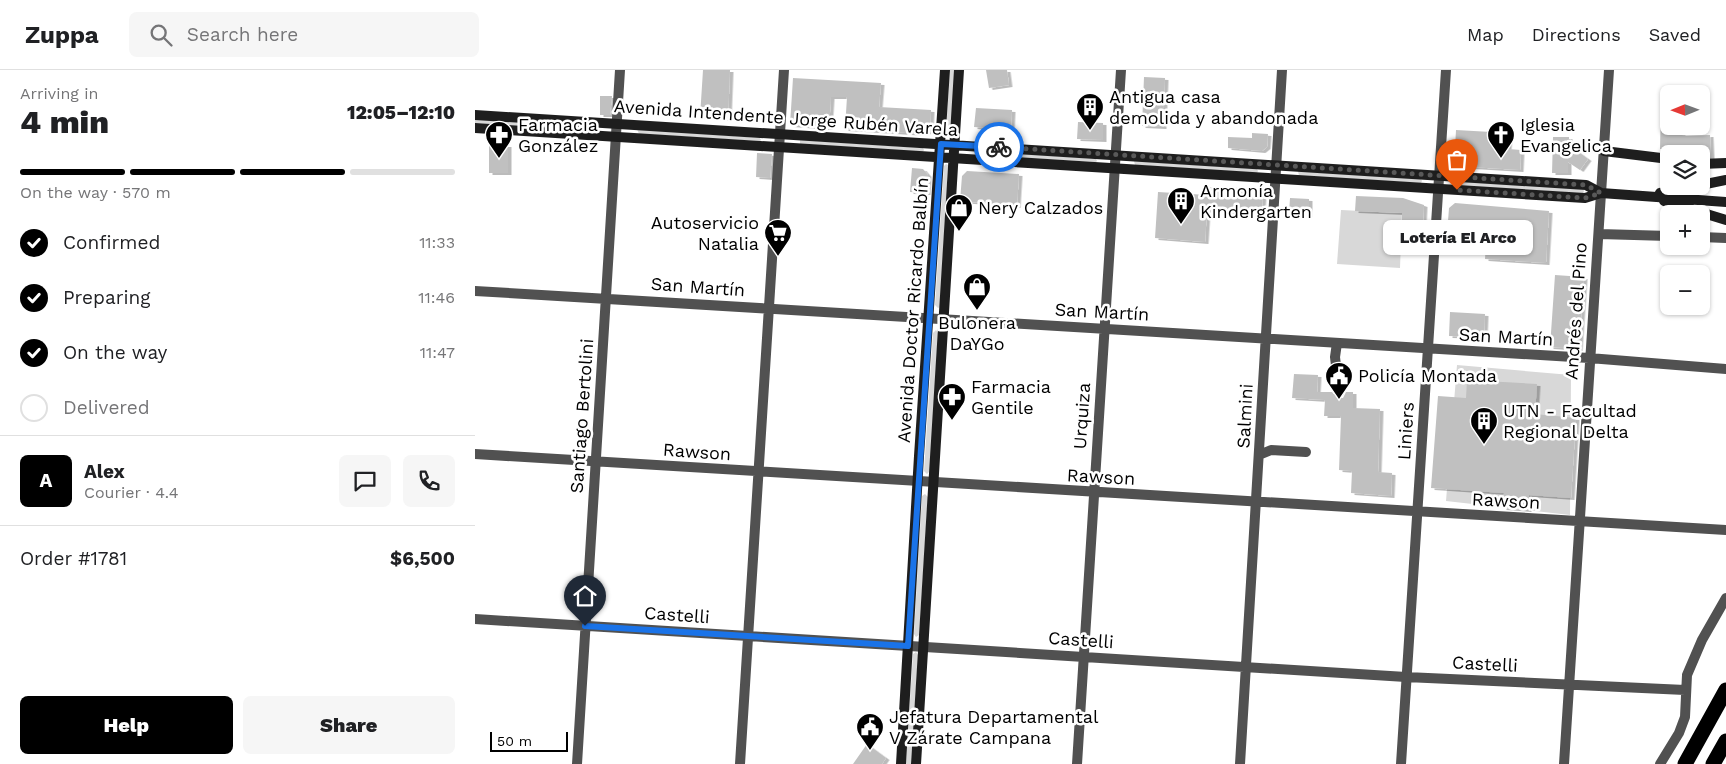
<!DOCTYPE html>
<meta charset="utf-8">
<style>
body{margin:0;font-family:"Work Sans",sans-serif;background:#f6f6f6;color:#202124;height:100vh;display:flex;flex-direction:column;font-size:19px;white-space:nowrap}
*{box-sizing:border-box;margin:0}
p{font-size:16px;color:#757577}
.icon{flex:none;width:28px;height:28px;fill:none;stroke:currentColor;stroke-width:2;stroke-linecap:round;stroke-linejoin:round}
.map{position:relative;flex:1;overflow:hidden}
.panel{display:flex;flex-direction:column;background:#fff;width:475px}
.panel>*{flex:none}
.needle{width:32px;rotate:269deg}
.tools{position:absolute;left:1185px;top:15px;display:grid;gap:10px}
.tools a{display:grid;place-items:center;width:50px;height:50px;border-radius:8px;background:#fff;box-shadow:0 1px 4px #0004;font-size:25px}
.scale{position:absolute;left:15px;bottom:12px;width:78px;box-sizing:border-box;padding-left:5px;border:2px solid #000;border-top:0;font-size:14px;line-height:18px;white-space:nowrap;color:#000;-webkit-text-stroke:4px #fff;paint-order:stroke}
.pin{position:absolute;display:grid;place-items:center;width:42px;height:42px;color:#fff;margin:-51px -21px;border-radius:50% 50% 50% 0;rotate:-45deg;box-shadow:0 0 5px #0007}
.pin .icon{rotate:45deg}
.courier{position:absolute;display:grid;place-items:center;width:50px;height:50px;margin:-25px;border:4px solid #1a73e8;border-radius:50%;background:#fff;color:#222;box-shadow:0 1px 6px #0007}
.bubble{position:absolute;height:35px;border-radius:8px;background:#fff;box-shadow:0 1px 4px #0004;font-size:16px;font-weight:800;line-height:35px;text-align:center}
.headline em{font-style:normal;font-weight:800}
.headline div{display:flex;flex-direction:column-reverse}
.headline{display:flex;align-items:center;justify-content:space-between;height:85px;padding:0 20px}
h1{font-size:32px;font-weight:800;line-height:38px}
.bar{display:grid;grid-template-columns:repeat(4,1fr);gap:8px 5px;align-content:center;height:60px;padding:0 20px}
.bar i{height:6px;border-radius:4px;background:#e0e0e0}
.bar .on{background:#000}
.bar p{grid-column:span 4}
.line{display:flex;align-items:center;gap:12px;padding:0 20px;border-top:1px solid #e0e0e0}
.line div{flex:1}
.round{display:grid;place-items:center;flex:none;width:52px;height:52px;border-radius:8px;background:#f6f6f6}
ol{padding:0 20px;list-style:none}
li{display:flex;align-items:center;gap:15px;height:55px}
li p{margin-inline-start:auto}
li .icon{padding:5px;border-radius:50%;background:#000;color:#fff;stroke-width:4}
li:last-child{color:#757577}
li i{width:28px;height:28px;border:2px solid #e0e0e0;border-radius:50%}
.button{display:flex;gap:10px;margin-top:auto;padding:10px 20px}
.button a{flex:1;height:58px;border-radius:8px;background:#000;color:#fff;font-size:20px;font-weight:800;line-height:58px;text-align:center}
.button a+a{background:#f6f6f6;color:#202124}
header{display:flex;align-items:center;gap:30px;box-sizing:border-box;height:70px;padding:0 25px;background:#fff;border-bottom:1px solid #e0e0e0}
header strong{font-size:24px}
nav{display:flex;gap:28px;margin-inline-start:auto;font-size:18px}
.search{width:350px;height:45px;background:#f6f6f6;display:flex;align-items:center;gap:12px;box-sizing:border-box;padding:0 18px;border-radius:8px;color:#757577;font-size:19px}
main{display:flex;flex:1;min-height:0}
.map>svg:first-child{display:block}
.green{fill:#d8d8d8}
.building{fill:#c0c0c0;filter:url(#shadow)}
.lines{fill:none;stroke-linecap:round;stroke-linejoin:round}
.street{stroke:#515151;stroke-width:10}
.secondary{stroke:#1e1e1e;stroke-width:10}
.highway{stroke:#000;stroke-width:15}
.done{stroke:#595959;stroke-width:5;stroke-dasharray:0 9}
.route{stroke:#1a73e8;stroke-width:6}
.labels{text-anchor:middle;stroke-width:5;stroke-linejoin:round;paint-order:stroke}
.poi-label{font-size:18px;fill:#000;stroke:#fff;text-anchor:start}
.street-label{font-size:18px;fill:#000;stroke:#fff}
</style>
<header>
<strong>Zuppa</strong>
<div class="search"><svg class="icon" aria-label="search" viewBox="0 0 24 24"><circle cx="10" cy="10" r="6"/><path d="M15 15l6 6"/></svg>Search here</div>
<nav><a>Map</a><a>Directions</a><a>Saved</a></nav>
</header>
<main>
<section class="panel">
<div class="headline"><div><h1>4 min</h1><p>Arriving in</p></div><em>12:05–12:10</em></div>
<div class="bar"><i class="on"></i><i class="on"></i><i class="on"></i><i></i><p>On the way · 570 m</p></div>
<ol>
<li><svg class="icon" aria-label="check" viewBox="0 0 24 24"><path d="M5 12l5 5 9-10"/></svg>Confirmed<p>11:33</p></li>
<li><svg class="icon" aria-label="check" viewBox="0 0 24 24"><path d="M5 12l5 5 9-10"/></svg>Preparing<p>11:46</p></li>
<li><svg class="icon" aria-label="check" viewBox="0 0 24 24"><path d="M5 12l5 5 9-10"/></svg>On the way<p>11:47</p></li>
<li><i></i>Delivered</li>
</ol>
<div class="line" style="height:90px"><b class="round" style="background:#000;color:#fff">A</b><div><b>Alex</b><p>Courier · 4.4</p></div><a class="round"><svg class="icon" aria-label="chat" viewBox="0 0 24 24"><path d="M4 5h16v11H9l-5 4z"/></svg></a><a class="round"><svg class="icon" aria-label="phone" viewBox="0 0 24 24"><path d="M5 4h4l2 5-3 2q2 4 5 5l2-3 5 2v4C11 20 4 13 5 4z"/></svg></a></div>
<div class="line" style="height:65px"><div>Order #1781</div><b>$6,500</b></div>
<div class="button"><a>Help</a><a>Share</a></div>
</section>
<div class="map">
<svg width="1251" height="694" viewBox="0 0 1251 694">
<defs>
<filter id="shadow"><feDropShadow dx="3.5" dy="2" stdDeviation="0" flood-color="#0004"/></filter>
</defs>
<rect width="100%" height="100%" fill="#fff"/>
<!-- green -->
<path class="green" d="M 475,0 L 480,0 L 476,64 L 474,65 L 471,62 Z
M 0,49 L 123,57 L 124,59 L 123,61 L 0,53 Z
M 162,59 L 285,68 L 286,70 L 285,71 L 164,64 Z
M 325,70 L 448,78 L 449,80 L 448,82 L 325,74 Z
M 498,80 L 621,89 L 622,91 L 621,92 L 500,85 Z
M 659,91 L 782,99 L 783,101 L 782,103 L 660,95 Z
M 471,94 L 473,95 L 465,237 L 463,238 L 460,235 L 469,96 Z
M 823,101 L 946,109 L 947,111 L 946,113 L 824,106 Z
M 985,111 L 1108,119 L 1109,121 L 1108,123 L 986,116 Z
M 866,140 L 927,143 L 925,198 L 862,194 Z
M 461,260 L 463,263 L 455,401 L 452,404 L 449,401 L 458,263 Z
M 982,295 L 1096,305 L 1095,445 L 971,431 Z
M 450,424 L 453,427 L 444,565 L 441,567 L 439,564 L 447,426 Z
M 441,582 L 443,585 L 436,694 L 431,694 L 438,584 Z"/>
<!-- building -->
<path class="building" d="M 228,0 L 255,0 L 253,49 L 225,47 Z
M 511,0 L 532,0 L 534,15 L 514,18 Z
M 669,7 L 690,8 L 688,57 L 667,56 Z
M 318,8 L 406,13 L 404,37 L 456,40 L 455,60 L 449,64 L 370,59 L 372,27 L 356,27 L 354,58 L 315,55 Z
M 125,26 L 137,26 L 135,45 L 125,45 Z
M 1186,34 L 1194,34 L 1194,56 L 1207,56 L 1207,66 L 1235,65 L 1236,87 L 1226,87 L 1226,84 L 1221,84 L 1221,80 L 1185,79 Z
M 501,38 L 537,40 L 536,60 L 499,57 Z
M 603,52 L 628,53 L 628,70 L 602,69 Z
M 981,60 L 1034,63 L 1033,79 L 1046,80 L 1045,100 L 979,96 Z
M 777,63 L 793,64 L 792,77 L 787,81 L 753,78 L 753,67 L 777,68 Z
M 1078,67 L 1094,67 L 1094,75 L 1113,89 L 1105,100 L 1093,92 L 1093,103 L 1077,103 Z
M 14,75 L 33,75 L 33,103 L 14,103 Z
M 282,83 L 297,84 L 295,108 L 281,107 Z
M 437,98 L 448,99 L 453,105 L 452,123 L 435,122 Z
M 492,101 L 544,104 L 542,136 L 485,131 L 487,106 Z
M 733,117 L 768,118 L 767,124 L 788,125 L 787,139 L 767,138 L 766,143 L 732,141 L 730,172 L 680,168 L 683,122 L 732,125 Z
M 881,126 L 928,128 L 949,135 L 948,153 L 927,152 L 927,143 L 880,141 Z
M 815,128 L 834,129 L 834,145 L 814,144 Z
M 980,133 L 1074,141 L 1071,193 L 1010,189 L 1011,173 L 997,172 L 992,179 L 971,178 L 974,138 Z
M 1080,205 L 1109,207 L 1104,279 L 1075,277 Z
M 975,242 L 1010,244 L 1009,267 L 974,266 Z
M 819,304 L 843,305 L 842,322 L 857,322 L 862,328 L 868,328 L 871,322 L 878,322 L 878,338 L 905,339 L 903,402 L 917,403 L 916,426 L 876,423 L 877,401 L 864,400 L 866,346 L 849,346 L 850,330 L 817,328 Z
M 992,310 L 1062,314 L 1060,344 L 1101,348 L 1096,428 L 1054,425 L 1053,440 L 1028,438 L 1029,423 L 956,418 L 963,326 L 991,328 Z
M 392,674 L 411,688 L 407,694 L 378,694 Z"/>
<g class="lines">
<!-- street -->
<path class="street" d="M 1124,164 L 1194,166
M 1226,167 L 1251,168
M 0,221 L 1114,288 L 1251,299
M 862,273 L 860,287 L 864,322
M 0,384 L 1251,460
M 784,385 L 796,380 L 831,382
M 0,549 L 931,607 L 1210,620
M 102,694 L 145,0
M 265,694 L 309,0
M 602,694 L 646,0
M 765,694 L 807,0
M 926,694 L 971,0
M 1089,694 L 1134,0
M 1185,694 L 1204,663 L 1210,647 L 1212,605 L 1227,570 L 1251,528"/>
<!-- secondary -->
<path class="secondary" d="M 0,45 L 1111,115 L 1126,123
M 0,58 L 1110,128 L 1126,123 L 1251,132
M 1129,81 L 1194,89
M 1226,94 L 1251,93
M 1226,115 L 1251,110
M 1185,123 L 1218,116
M 1189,131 L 1251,150
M 426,694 L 444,386 L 470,0
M 441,694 L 484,0"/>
<!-- highway -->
<path class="highway" d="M 1210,694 L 1251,620
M 1238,694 L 1251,671"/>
</g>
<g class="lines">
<!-- done -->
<path class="done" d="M 524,77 L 1111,115 L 1126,123 L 1110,128 L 982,120"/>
<!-- route -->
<path class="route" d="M 110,556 L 433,576 L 466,74 L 524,77"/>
</g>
<!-- icons -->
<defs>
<symbol id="building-pin" viewBox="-11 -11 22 30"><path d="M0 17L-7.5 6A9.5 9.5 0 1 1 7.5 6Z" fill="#000" stroke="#fff"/><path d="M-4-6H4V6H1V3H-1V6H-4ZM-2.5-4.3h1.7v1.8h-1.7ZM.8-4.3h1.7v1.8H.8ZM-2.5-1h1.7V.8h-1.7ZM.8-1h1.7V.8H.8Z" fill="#fff"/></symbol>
<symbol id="pharmacy-pin" viewBox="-11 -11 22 30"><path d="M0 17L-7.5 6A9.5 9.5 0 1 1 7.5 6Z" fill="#000" stroke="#fff"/><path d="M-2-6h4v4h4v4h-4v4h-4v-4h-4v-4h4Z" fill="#fff"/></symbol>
<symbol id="church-pin" viewBox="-11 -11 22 30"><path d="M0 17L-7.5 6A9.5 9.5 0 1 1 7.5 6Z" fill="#000" stroke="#fff"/><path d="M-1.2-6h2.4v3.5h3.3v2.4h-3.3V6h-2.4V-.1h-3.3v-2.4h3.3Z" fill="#fff"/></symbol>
<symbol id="shop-pin" viewBox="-11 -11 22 30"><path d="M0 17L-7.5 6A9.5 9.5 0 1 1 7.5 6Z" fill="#000" stroke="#fff"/><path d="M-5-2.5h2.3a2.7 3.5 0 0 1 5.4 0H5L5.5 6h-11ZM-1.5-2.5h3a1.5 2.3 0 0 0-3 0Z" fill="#fff"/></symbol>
<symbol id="supermarket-pin" viewBox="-11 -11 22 30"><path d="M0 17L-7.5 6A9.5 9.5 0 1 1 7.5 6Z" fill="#000" stroke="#fff"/><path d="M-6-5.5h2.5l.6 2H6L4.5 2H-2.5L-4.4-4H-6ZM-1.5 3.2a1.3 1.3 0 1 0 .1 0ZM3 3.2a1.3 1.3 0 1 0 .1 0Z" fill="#fff"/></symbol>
<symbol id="civic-pin" viewBox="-11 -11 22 30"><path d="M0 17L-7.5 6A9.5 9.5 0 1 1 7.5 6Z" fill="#000" stroke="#fff"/><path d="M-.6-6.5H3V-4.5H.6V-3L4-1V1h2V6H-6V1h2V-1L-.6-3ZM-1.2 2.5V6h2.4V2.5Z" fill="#fff"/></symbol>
</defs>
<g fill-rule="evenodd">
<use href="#building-pin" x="599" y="21" width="32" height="43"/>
<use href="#pharmacy-pin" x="8" y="49" width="32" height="43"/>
<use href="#church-pin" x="1010" y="49" width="32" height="43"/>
<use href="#building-pin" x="690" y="115" width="32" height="43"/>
<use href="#shop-pin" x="468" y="122" width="32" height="43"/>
<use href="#supermarket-pin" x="287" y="147" width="32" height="43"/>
<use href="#shop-pin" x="486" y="201" width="32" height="43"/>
<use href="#civic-pin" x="848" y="290" width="32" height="43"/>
<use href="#pharmacy-pin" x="461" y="311" width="32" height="43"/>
<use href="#building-pin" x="993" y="335" width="32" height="43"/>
<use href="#civic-pin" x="379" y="641" width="32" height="43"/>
</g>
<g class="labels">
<!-- poi labels -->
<g class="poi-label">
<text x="634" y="33">Antigua casa<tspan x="634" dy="21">demolida y abandonada</tspan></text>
<text x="43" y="61">Farmacia<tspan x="43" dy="21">González</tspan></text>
<text x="1045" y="61">Iglesia<tspan x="1045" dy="21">Evangelica</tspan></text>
<text x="725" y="127">Armonía<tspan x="725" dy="21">Kindergarten</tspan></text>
<text x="503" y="144">Nery Calzados</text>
<text x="284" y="159" text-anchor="end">Autoservicio<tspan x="284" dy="21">Natalia</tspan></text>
<text x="502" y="259" text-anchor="middle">Bulonera<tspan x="502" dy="21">DaYGo</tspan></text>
<text x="883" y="312">Policía Montada</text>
<text x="496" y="323">Farmacia<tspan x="496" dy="21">Gentile</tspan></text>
<text x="1028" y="347">UTN - Facultad<tspan x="1028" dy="21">Regional Delta</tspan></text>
<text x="414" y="653">Jefatura Departamental<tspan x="414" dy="21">V Zárate Campana</tspan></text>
</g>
<!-- street labels -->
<g class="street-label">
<text transform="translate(311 48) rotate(4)" y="6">Avenida Intendente Jorge Rubén Varela</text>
<text transform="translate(223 217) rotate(4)" y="6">San Martín</text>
<text transform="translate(438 240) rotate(-86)" y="6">Avenida Doctor Ricardo Balbín</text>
<text transform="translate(1101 241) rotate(-86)" y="6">Andrés del Pino</text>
<text transform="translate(627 242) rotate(3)" y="6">San Martín</text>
<text transform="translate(1031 267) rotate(3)" y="6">San Martín</text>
<text transform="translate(107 346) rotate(-86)" y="6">Santiago Bertolini</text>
<text transform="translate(607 346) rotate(-86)" y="6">Urquiza</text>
<text transform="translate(770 346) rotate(-87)" y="6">Salmini</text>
<text transform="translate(931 361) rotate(-86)" y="6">Liniers</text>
<text transform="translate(222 382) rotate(4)" y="6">Rawson</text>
<text transform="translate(626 407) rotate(3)" y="6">Rawson</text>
<text transform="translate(1031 431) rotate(3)" y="6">Rawson</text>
<text transform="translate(202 545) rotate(4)" y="6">Castelli</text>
<text transform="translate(606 570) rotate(4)" y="6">Castelli</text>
<text transform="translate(1010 594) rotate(3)" y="6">Castelli</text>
</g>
</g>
</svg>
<div class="tools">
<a><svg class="needle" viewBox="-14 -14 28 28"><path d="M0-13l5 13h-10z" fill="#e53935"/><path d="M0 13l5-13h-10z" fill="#757577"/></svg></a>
<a><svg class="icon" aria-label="layers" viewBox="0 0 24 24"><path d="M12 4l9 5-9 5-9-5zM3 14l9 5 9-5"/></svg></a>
<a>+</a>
<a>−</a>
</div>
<div class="scale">50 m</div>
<div class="pin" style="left:982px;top:120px;background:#ea580c"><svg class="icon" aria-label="bag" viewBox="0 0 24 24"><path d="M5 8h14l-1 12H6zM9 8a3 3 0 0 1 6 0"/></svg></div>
<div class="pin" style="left:110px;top:556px;background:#1f2937"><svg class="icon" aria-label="home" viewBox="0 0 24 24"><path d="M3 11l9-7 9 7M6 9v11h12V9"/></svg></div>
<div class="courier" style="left:524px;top:77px"><svg class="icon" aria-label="bike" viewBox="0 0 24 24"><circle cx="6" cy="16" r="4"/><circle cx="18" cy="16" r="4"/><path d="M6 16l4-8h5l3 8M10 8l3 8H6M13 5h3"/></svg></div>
<div class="bubble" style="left:908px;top:150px;width:150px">Lotería El Arco</div>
</div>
</main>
